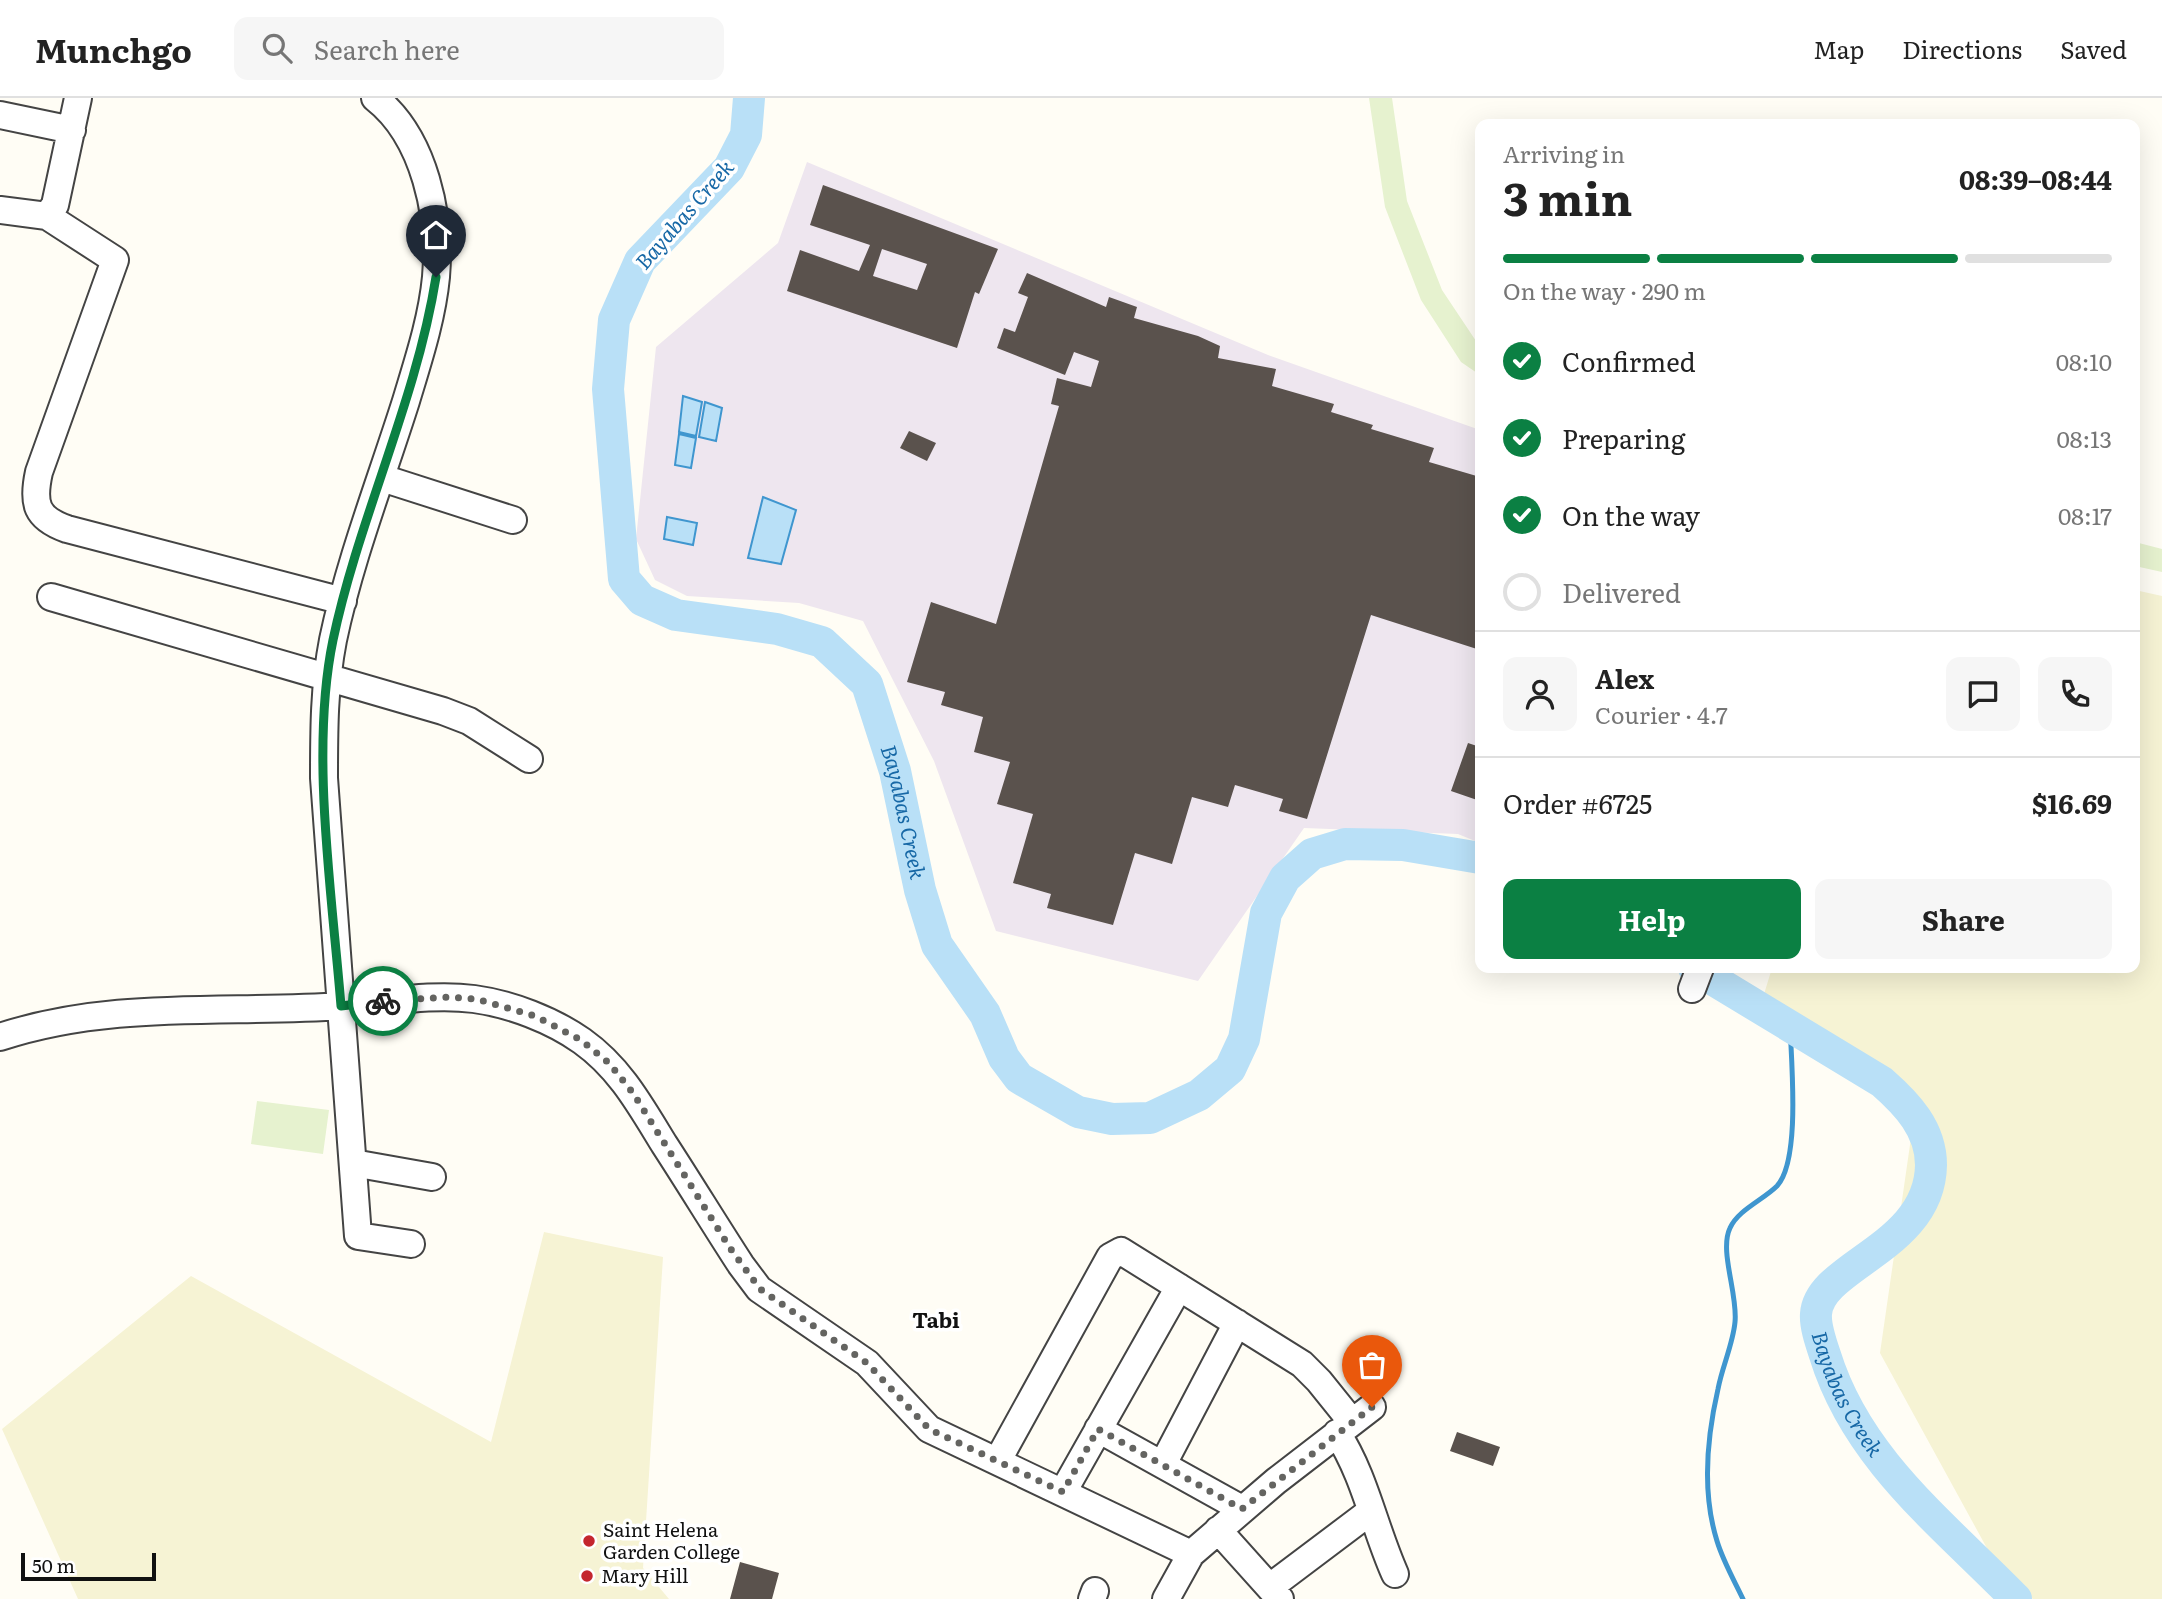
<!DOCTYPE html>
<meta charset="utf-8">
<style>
body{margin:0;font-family:Literata,serif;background:#f6f6f6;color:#222;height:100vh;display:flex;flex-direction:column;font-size:26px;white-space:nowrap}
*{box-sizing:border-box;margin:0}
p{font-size:23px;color:#767676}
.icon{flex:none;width:38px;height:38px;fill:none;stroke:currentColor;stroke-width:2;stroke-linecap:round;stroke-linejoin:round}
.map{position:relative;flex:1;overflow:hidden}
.side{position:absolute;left:1475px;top:21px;width:665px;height:854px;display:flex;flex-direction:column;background:#fff;border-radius:14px;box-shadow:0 7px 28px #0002}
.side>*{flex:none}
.scale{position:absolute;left:21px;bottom:18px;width:135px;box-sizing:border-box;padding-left:7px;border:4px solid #111;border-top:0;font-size:19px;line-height:24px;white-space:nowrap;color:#111;-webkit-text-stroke:5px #fff;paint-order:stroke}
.pin{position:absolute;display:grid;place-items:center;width:60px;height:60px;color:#fff;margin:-72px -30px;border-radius:50% 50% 50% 0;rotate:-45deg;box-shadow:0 0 7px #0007}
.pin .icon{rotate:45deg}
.courier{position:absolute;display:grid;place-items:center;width:70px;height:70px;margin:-35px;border:5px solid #0b8043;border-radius:50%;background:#fff;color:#222;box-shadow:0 2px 9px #0007}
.headline em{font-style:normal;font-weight:700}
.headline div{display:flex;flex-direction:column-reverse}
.headline{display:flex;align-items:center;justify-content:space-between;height:119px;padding:0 28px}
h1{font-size:46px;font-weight:700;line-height:52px}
.bar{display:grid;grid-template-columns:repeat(4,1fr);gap:10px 7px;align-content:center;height:84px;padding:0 28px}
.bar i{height:9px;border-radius:5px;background:#e0e0e0}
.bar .current{background:#0b8043}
.bar p{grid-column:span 4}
.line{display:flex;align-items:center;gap:18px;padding:0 28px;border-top:2px solid #e0e0e0}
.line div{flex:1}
.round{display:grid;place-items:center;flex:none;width:74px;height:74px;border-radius:14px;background:#f6f6f6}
ol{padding:0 28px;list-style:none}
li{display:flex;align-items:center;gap:21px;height:77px}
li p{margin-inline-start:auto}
li .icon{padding:7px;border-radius:50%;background:#0b8043;color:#fff;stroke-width:4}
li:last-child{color:#767676}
li i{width:38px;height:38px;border:4px solid #e0e0e0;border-radius:50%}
.cta{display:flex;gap:14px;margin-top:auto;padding:14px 28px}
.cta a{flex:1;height:80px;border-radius:14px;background:#0b8043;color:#fff;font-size:28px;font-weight:700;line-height:80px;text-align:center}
.cta a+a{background:#f6f6f6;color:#222}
header{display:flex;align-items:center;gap:42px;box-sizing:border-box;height:98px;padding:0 35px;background:#fff;border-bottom:2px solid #e0e0e0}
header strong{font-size:33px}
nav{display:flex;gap:38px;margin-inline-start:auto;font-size:24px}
.search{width:490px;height:63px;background:#f6f6f6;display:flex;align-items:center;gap:18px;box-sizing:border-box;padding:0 24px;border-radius:14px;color:#767676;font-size:26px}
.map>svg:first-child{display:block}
.industrial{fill:#eee6ef}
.farmland{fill:#f6f3d4}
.pitch{fill:#e6f2cf}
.water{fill:#b9e0f7;stroke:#3f96cf;stroke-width:2}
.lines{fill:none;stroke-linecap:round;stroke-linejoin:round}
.stream{stroke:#3f96cf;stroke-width:5}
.river{stroke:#b9e0f7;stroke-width:32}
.building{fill:#5a524d;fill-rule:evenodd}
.minor-casing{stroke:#444;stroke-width:30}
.minor{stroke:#fff;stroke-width:26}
.done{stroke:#646461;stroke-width:7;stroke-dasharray:0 12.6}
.route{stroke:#0b8043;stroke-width:9}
.poi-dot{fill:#c4262e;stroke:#fff;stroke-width:2.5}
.labels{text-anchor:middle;stroke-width:7;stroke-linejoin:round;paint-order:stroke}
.poi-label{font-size:19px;fill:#111;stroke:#fff;text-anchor:start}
.water-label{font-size:21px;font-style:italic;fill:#1768a6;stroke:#fff}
.neighbourhood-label{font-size:21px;font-weight:bold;fill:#111;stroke:#fff}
</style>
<header>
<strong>Munchgo</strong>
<div class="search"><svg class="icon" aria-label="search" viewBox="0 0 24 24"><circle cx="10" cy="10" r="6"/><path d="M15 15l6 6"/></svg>Search here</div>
<nav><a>Map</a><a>Directions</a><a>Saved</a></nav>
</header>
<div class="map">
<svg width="2162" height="1501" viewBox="0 0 2162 1501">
<rect width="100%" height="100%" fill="#fffdf5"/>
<!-- industrial -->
<path class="industrial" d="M 807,64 L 1268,257 L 1480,332 L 1480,745 L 1458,736 L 1304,730 L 1198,883 L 996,833 L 934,663 L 863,523 L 799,505 L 687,498 L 655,482 L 636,441 L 656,249 L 778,145 Z"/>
<!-- farmland -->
<path class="farmland" d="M 2135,492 L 2162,498 L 2162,1501 L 2033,1501 L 2000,1474 L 1880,1255 L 1913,1026 L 1896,991 L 1761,906 L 1772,870 L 2135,870 Z
M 544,1134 L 663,1159 L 643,1470 L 669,1501 L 78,1501 L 2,1331 L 191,1178 L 491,1344 Z"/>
<!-- pitch -->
<path class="pitch" d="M 1369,0 L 1392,0 L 1407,103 L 1442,192 L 1480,249 L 1480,277 L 1461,264 L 1421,202 L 1385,109 Z
M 2135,444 L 2162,451 L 2162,474 L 2135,468 Z
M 257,1003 L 329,1012 L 323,1056 L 251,1046 Z"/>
<!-- water -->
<path class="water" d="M 683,298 L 702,304 L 696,338 L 679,334 Z
M 705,304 L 722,310 L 716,343 L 699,339 Z
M 679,336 L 696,340 L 691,370 L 675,367 Z
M 763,399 L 796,412 L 781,466 L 748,460 Z
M 667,419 L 697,425 L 693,447 L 664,441 Z"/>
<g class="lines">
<!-- stream -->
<path class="stream" d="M 1743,1501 C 1734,1482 1723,1463 1717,1443 C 1702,1395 1707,1339 1718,1291 C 1722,1269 1733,1246 1735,1224 C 1738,1196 1719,1153 1730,1130 C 1738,1112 1763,1102 1777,1088 C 1801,1062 1791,962 1790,926"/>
<!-- river -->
<g class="river">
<path id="s1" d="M 749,0 L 746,37 L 729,70 L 640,163 L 614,222 L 608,291 L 624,481 L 642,502 L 676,517 L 777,531 L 822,544 L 867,586 L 895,673 L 920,792 L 937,847 L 985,916 L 1004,960 L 1019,980 L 1078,1014 L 1112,1021 L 1150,1020 L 1199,997 L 1230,971 L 1244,941 L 1266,815 L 1285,780 L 1312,756 L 1345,746 L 1403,747 L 1480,760"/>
<path id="s2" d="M 1694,870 L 1882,984 C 1907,1006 1931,1031 1931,1067 C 1930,1150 1819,1167 1816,1216 C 1815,1228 1821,1245 1825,1257 C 1857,1361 1943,1426 2016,1501"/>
</g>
</g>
<!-- building -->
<path class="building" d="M 823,87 L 998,151 L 979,196 L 975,194 L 957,250 L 787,193 L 800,152 L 859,173 L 870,147 L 810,127 ZM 882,151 L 927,166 L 917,192 L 873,178 Z
M 1027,175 L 1106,209 L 1109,199 L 1137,209 L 1134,220 L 1198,238 L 1220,248 L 1218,260 L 1276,271 L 1272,288 L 1334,306 L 1331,314 L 1373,327 L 1371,331 L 1434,350 L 1429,364 L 1480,379 L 1480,552 L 1371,517 L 1307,721 L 1279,713 L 1283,701 L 1235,687 L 1228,709 L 1192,699 L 1172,766 L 1135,755 L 1113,827 L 1047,810 L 1051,796 L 1013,785 L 1033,716 L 997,706 L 1010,664 L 974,654 L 983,619 L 941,607 L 945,594 L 907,584 L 931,504 L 996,526 L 1059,308 L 1051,306 L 1057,280 L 1091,289 L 1099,263 L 1074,254 L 1065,277 L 997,250 L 1004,230 L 1015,234 L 1028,199 L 1018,195 Z
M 909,333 L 936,345 L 927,363 L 900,350 Z
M 1468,645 L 1480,649 L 1480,703 L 1451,693 Z
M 1457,1334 L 1500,1349 L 1493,1368 L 1450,1353 Z
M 740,1464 L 779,1475 L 772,1501 L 730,1501 Z"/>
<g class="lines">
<defs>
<path id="minor" d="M 375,0 C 425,39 441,119 436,179 C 432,221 418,263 406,303 C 381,382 350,461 333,542 C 324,588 324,633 324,680 L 358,1138 L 411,1146
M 0,17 L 72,32
M 0,112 L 47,118 L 115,162 L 39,374 C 32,406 36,420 67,431 L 343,503
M 47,118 L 55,107 L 78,0
M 382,380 L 513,422
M 51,499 L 443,613 L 469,623 L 529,661
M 1692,891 L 1700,870
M 0,939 C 112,902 227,916 342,908 C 386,905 430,895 474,901 C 511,906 552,922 582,943 C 620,970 640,1007 664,1046 C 690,1086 715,1127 741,1167 L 759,1191 L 867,1265 L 929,1331 L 1191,1456
M 353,1065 L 432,1079
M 1098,1331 L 1242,1411
M 1337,1335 C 1365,1378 1374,1429 1395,1476
M 998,1362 L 1110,1159 L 1121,1153 L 1302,1266 L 1319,1283 L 1352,1324
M 1163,1366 L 1237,1225
M 1063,1394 L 1179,1189
M 1218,1432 L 1280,1501
M 1270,1489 L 1371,1413
M 1092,1501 L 1095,1493
M 1166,1501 L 1191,1456 L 1276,1383 L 1372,1309"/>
</defs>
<!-- minor casing -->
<use href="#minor" class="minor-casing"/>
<!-- minor -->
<use href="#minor" class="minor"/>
</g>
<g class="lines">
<!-- done -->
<path class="done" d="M 383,903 L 449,899 L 476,901 L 535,918 L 581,942 L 609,965 L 633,995 L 730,1150 L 760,1191 L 867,1265 L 929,1331 L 1063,1394 L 1098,1331 L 1242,1411 L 1372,1309"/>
<!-- route -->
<path class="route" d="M 383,903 L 341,908 C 332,795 310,653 333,542 C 359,419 416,304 436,179"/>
</g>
<!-- markers -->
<g class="poi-dot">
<circle cx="589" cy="1443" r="7"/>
<circle cx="587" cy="1478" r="7"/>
</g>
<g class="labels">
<!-- poi labels -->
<g class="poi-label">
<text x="603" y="1439">Saint Helena<tspan x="603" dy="22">Garden College</tspan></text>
<text x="601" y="1485">Mary Hill</text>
</g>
<!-- water labels -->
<g class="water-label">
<text transform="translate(685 117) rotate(-49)" y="7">Bayabas Creek</text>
<text dy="7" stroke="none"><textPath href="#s1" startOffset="936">Bayabas Creek</textPath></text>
<text dy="7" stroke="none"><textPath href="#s2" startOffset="602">Bayabas Creek</textPath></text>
</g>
<!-- neighbourhood labels -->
<g class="neighbourhood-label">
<text x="936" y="1230">Tabi</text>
</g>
</g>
</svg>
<div class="scale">50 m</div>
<div class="pin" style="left:1372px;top:1309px;background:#ea580c"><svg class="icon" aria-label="bag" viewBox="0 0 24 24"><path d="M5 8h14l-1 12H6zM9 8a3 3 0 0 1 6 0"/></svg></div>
<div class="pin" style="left:436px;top:179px;background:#1f2937"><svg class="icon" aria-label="home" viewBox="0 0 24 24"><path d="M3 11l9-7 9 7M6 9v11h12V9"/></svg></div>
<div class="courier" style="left:383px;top:903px"><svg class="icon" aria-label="bike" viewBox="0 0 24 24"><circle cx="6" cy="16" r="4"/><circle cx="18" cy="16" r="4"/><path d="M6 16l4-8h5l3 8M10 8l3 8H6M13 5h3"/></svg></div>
<section class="side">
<div class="headline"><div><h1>3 min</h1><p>Arriving in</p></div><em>08:39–08:44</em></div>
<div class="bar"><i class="current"></i><i class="current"></i><i class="current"></i><i></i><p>On the way · 290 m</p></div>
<ol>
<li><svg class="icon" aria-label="check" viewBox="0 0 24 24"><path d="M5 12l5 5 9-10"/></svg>Confirmed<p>08:10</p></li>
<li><svg class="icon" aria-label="check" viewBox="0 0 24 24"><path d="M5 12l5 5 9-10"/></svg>Preparing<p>08:13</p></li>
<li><svg class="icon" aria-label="check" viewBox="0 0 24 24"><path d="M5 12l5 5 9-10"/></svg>On the way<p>08:17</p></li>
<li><i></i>Delivered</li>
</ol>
<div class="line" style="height:126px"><a class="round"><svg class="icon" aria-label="person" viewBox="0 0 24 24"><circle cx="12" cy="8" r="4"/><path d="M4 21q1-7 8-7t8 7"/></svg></a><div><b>Alex</b><p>Courier · 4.7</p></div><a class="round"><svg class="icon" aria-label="chat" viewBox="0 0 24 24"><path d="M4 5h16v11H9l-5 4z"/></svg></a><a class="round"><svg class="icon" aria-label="phone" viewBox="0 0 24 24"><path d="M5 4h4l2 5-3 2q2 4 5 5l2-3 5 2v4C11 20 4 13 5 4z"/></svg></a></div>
<div class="line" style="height:91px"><div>Order #6725</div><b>$16.69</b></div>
<div class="cta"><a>Help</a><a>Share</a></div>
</section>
</div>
